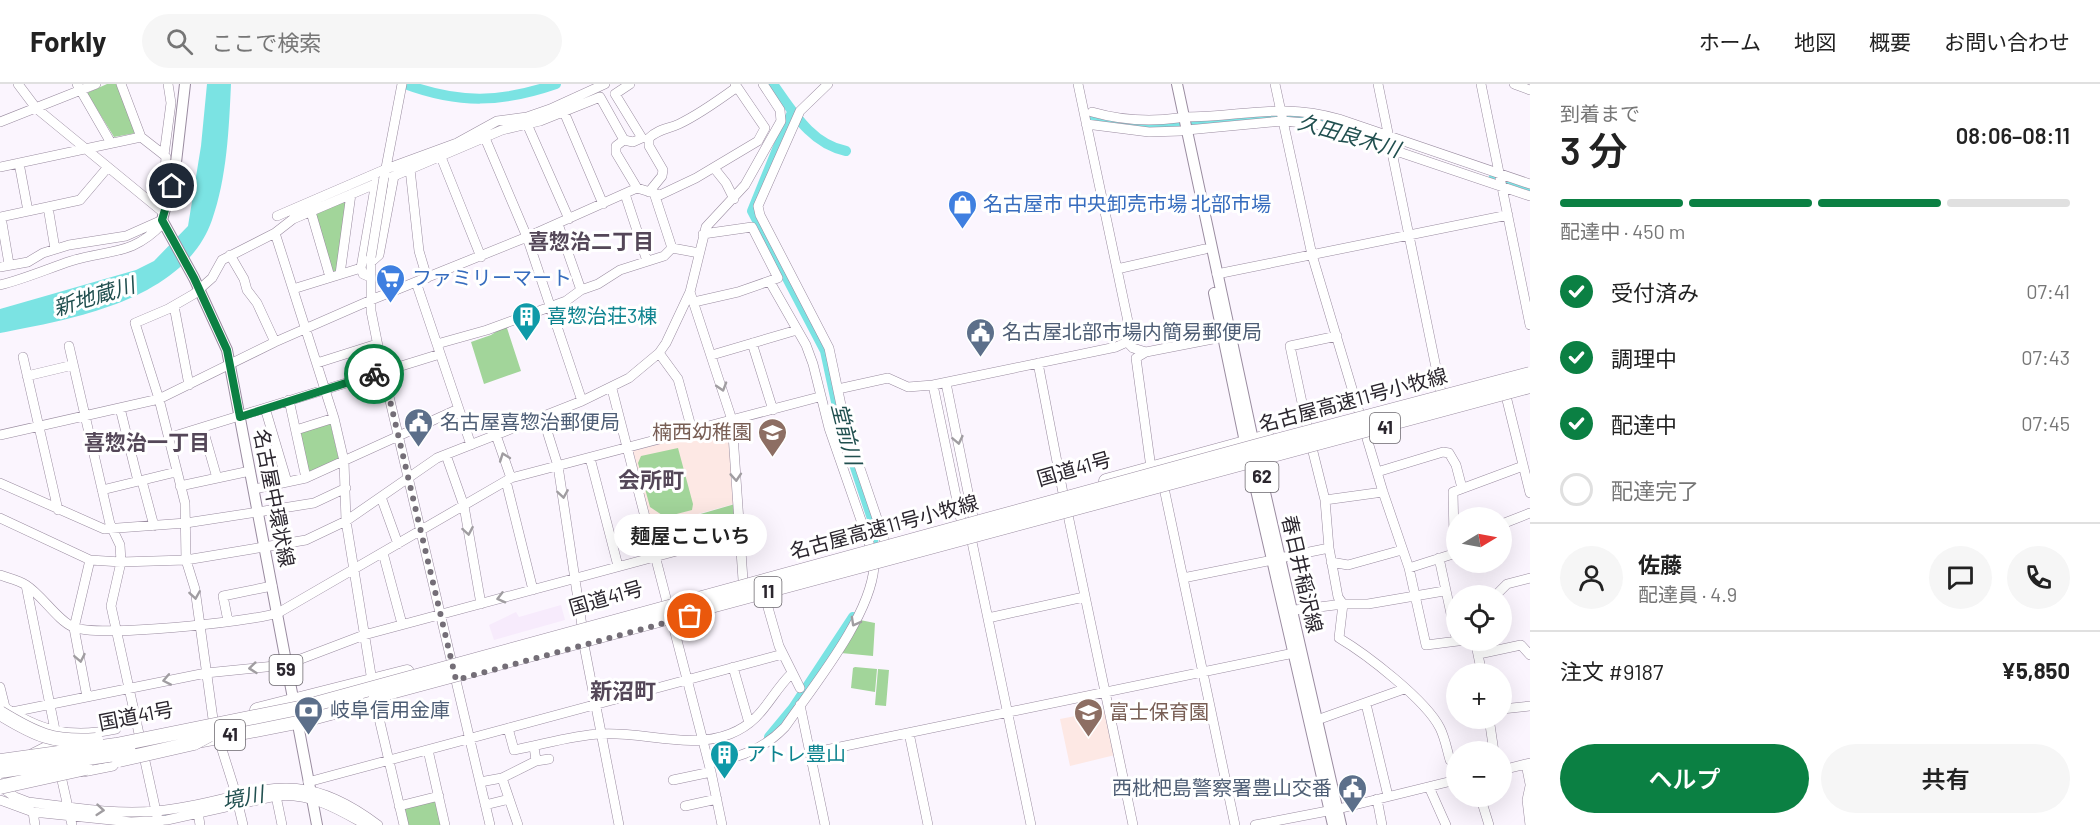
<!DOCTYPE html>
<html lang="ja">
<meta charset="utf-8">
<style>
body{margin:0;font-family:Barlow,"Noto Sans JP",sans-serif;background:#f6f6f6;color:#222;height:100vh;display:flex;flex-direction:column;font-size:22px;white-space:nowrap}
*{box-sizing:border-box;margin:0}
p{font-size:20px;color:#767676}
.icon{flex:none;width:33px;height:33px;fill:none;stroke:currentColor;stroke-width:2;stroke-linecap:round;stroke-linejoin:round}
.map{position:relative;flex:1;overflow:hidden}
.side{display:flex;flex-direction:column;background:#fff;width:570px}
.side>*{flex:none}
.needle{width:39px;rotate:80deg}
.controls{position:absolute;left:1446px;top:423px;display:grid;gap:12px}
.controls a{display:grid;place-items:center;width:66px;height:66px;border-radius:50%;background:#fff;box-shadow:0 6px 24px #0002;font-size:30px}
.pin{position:absolute;display:grid;place-items:center;width:51px;height:51px;color:#fff;margin:-26px;border:3px solid #fff;border-radius:50%;box-shadow:0 2px 6px #0007}
.courier{position:absolute;display:grid;place-items:center;width:60px;height:60px;margin:-30px;border:4px solid #0b8043;border-radius:50%;background:#fff;color:#222;box-shadow:0 2px 8px #0007}
.bubble{position:absolute;height:42px;border-radius:21px;background:#fff;box-shadow:0 6px 24px #0002;font-size:20px;font-weight:600;line-height:42px;text-align:center}
.headline em{font-style:normal;font-weight:600}
.headline div{display:flex;flex-direction:column-reverse}
.headline{display:flex;align-items:center;justify-content:space-between;height:102px;padding:0 30px}
h1{font-size:39px;font-weight:600;line-height:45px}
.bar{display:grid;grid-template-columns:repeat(4,1fr);gap:9px 6px;align-content:center;height:72px;padding:0 30px}
.bar i{height:8px;border-radius:4px;background:#e0e0e0}
.bar .selected{background:#0b8043}
.bar p{grid-column:span 4}
.line{display:flex;align-items:center;gap:15px;padding:0 30px;border-top:2px solid #e0e0e0}
.line div{flex:1}
.round{display:grid;place-items:center;flex:none;width:63px;height:63px;border-radius:32px;background:#f6f6f6}
ol{padding:0 30px;list-style:none}
li{display:flex;align-items:center;gap:18px;height:66px}
li p{margin-inline-start:auto}
li .icon{padding:6px;border-radius:50%;background:#0b8043;color:#fff;stroke-width:4}
li:last-child{color:#767676}
li i{width:33px;height:33px;border:3px solid #e0e0e0;border-radius:50%}
.action{display:flex;gap:12px;margin-top:auto;padding:12px 30px}
.action a{flex:1;height:69px;border-radius:36px;background:#0b8043;color:#fff;font-size:24px;font-weight:600;line-height:69px;text-align:center}
.action a+a{background:#f6f6f6;color:#222}
header{display:flex;align-items:center;gap:36px;box-sizing:border-box;height:84px;padding:0 30px;background:#fff;border-bottom:2px solid #e0e0e0}
header strong{font-size:28px}
nav{display:flex;gap:33px;margin-inline-start:auto;font-size:21px}
.search{width:420px;height:54px;background:#f6f6f6;display:flex;align-items:center;gap:15px;box-sizing:border-box;padding:0 21px;border-radius:33px;color:#767676;font-size:22px}
main{display:flex;flex:1;min-height:0}
.map>svg:first-child{display:block}
.built{fill:#f7ebfc}
.education{fill:#fde8e4}
.green{fill:#a2d59a}
.water{fill:#7be3e3}
.lines{fill:none;stroke-linecap:round;stroke-linejoin:round}
.river{stroke:#7be3e3;stroke-width:10}
.minor-casing{stroke:#9a8ca0;stroke-width:10}
.major-casing{stroke:#9a8ca0;stroke-width:12}
.highway-casing{stroke:#9a8ca0;stroke-width:15}
.minor{stroke:#fff;stroke-width:9}
.major{stroke:#fff;stroke-width:10}
.highway{stroke:#fff;stroke-width:14}
.minor-bridge-casing{stroke:#9a8ca0;stroke-width:10;stroke-linecap:butt}
.highway-bridge-casing{stroke:#9a8ca0;stroke-width:15;stroke-linecap:butt}
.minor-bridge{stroke:#fff;stroke-width:9}
.highway-bridge{stroke:#fff;stroke-width:14}
.oneway{stroke:#a09da1}
.done{stroke:#746e77;stroke-width:6;stroke-dasharray:0 10.8}
.route{stroke:#0b8043;stroke-width:8}
.labels{text-anchor:middle;stroke-width:6;stroke-linejoin:round;paint-order:stroke}
.shield{fill:#fff;stroke:#6b676d;stroke-width:1.5}
.shield-label{font-size:18px;font-weight:bold;fill:#2b262e}
.shop-label{font-size:20px;fill:#366cbe;stroke:#fff;text-anchor:start}
.culture-label{font-size:20px;fill:#0d838f;stroke:#fff;text-anchor:start}
.service-label{font-size:20px;fill:#4e5e75;stroke:#fff;text-anchor:start}
.street-label{font-size:20px;fill:#2b262e;stroke:#fff}
.education-label{font-size:20px;fill:#785e54;stroke:#fff;text-anchor:end}
.water-label{font-size:21px;font-style:italic;fill:#204f4f;stroke:#fff}
.neighbourhood-label{font-size:21px;font-weight:bold;fill:#544758;stroke:#fff}
.quarter-label{font-size:22px;font-weight:bold;fill:#544758;stroke:#fff}
</style>
<header>
<strong>Forkly</strong>
<div class="search"><svg class="icon" aria-label="search" viewBox="0 0 24 24"><circle cx="10" cy="10" r="6"/><path d="M15 15l6 6"/></svg>ここで検索</div>
<nav><a>ホーム</a><a>地図</a><a>概要</a><a>お問い合わせ</a></nav>
</header>
<main>
<div class="map">
<svg width="1530" height="741" viewBox="0 0 1530 741">
<rect width="100%" height="100%" fill="#fbf5fe"/>
<!-- built -->
<path class="built" d="M 561,521 L 565,536 L 494,556 L 489,541 L 516,528 L 519,533 Z"/>
<!-- education -->
<path class="education" d="M 726,342 L 730,345 L 734,420 L 651,443 L 633,367 Z
M 1106,626 L 1115,671 L 1070,682 L 1060,635 Z"/>
<!-- green -->
<path class="green" d="M 107,0 L 117,0 L 136,49 L 114,53 L 87,9 Z
M 348,113 L 338,187 L 335,189 L 332,188 L 314,129 Z
M 506,241 L 521,287 L 484,300 L 471,258 L 491,251 Z
M 330,337 L 339,376 L 308,388 L 300,349 Z
M 678,364 L 693,420 L 692,426 L 665,433 L 650,423 L 638,379 L 641,372 Z
M 735,420 L 736,445 L 657,466 L 652,444 Z
M 860,536 L 875,539 L 873,572 L 841,569 Z
M 855,583 L 877,585 L 875,608 L 851,604 L 853,584 Z
M 878,585 L 889,586 L 886,622 L 875,621 Z
M 438,713 L 445,741 L 404,741 L 400,722 Z"/>
<!-- water -->
<path class="water" d="M 207,0 L 231,0 C 229,44 227,94 212,136 C 184,216 73,235 0,249 L 0,225 L 136,186 L 154,177 L 188,142 L 201,62 Z"/>
<g class="lines">
<!-- river -->
<path class="river" d="M 405,0 C 459,20 501,19 556,0
M 773,0 C 793,28 811,60 846,67
M 792,28 L 752,127 L 825,267 L 836,318
M 1092,34 L 1144,42 L 1277,34 L 1319,38
M 1493,95 L 1530,107
M 847,359 L 875,444 L 871,473
M 769,653 L 793,624 L 853,533
M 113,731 L 150,733 L 190,726"/>
<defs>
<path id="minor" d="M 18,0 L 36,24 L 164,129
M 77,0 L 111,59
M 121,0 L 141,53 L 164,71 L 171,19 L 168,0
M 828,0 L 800,27 L 758,122 L 760,131 L 829,264 L 845,340 L 885,458
M 1275,0 L 1312,171 L 1383,408 L 1409,484 L 1426,561 L 1466,556
M 1378,0 L 1441,308
M 1481,0 L 1530,241
M 1514,0 L 1530,6
M 564,28 L 603,120
M 1092,28 C 1120,36 1149,38 1178,34
M 1184,33 C 1243,33 1280,18 1339,35 L 1530,100
M 0,38 L 96,0
M 527,40 L 569,135
M 1086,40 L 1149,48 L 1181,47
M 1187,46 L 1282,37 L 1316,40 L 1530,112
M 485,54 L 527,153 L 582,317
M 624,56 L 616,62 L 616,69 L 637,104
M 164,71 L 166,73 L 163,113 L 169,117
M 441,73 L 481,173
M 19,79 L 28,127
M 0,83 L 141,53
M 714,84 L 726,99 L 734,115
M 410,85 L 419,167 L 427,194
M 385,89 L 402,0
M 649,108 L 662,92 L 663,86 L 649,62 L 649,54 C 658,45 668,45 679,40 C 700,30 719,16 737,3
M 654,109 L 672,164
M 625,110 L 647,177
M 48,123 L 55,165
M 311,128 L 330,193
M 277,132 L 386,85 L 457,59 L 497,37 L 527,33 L 550,25 L 605,0
M 0,133 L 80,116 L 108,83
M 1,133 L 9,180
M 558,140 L 581,206
M 275,149 L 334,334 L 344,377 L 346,437 L 372,597
M 230,171 L 244,195 L 247,206 L 257,219 L 275,258
M 371,173 L 371,227 L 383,287 L 490,741
M 371,178 L 379,171 L 394,92
M 0,183 L 28,178 L 43,169 L 69,161 L 126,152 L 162,136
M 1117,185 L 1205,165
M 340,190 L 351,110
M 1217,190 L 1508,131
M 370,193 L 363,190 L 361,184 L 376,98
M 416,198 L 471,361
M 770,198 L 806,261 L 813,280 L 829,344 L 870,462
M 0,201 C 24,195 47,185 71,177 C 109,165 133,172 163,139
M 293,205 L 361,184
M 690,208 L 732,336 L 743,496
M 694,218 L 738,208 L 778,194 L 752,143 L 703,150
M 174,222 L 189,301
M 1127,258 L 1133,264 L 1146,268
M 752,259 L 773,326
M 437,260 L 487,246 L 566,217 L 581,206 L 598,200 L 620,186 L 664,172 L 672,164 L 699,169
M 69,262 L 110,440 L 120,461 L 121,478 L 111,522 L 159,741
M 659,269 L 678,295 L 692,346
M 712,271 L 797,246
M 23,273 L 58,426
M 317,279 L 377,260
M 1038,279 L 1063,409
M 27,292 L 73,281
M 946,299 L 973,433 L 973,443
M 933,301 L 961,436 L 972,458 L 1031,741
M 612,305 L 667,518
M 838,305 L 888,294 L 908,303 L 933,301 L 1116,263 L 1127,258 L 1130,247 L 1078,0
M 1506,312 L 1530,409
M 289,316 L 306,394
M 120,324 L 138,397
M 265,324 L 287,398
M 543,334 L 558,382 L 582,542
M 1307,342 L 1290,262 L 1337,252
M 203,345 L 217,394
M 296,346 L 334,334
M 0,351 L 159,315 L 275,258 L 371,216 L 527,153 L 637,104 L 660,111 L 696,94 L 758,57 L 765,44 L 735,0
M 496,351 L 511,394
M 168,354 L 440,270
M 1312,364 L 1325,416 L 1329,464 L 1338,513 L 1343,520 L 1339,554 C 1366,570 1426,616 1440,644 C 1445,654 1447,666 1450,676 L 1456,676
M 446,371 L 464,422 L 481,520
M 590,374 L 618,482
M 1151,384 L 1136,274 L 1146,268 L 1223,253
M 1377,388 L 1443,368 L 1449,369 L 1456,381 L 1462,404
M 142,397 L 154,442
M 506,397 L 533,506
M 0,399 L 104,445 L 186,439 L 258,428 L 314,419 L 346,404
M 180,402 L 250,387
M 1164,404 L 1235,741
M 254,405 L 306,394 L 458,325
M 102,406 L 176,388
M 381,413 L 398,460
M 1325,416 L 1383,408
M 1068,431 L 1133,741
M 0,434 L 90,476 L 121,478 L 186,476 L 306,456 L 346,437 L 437,374 L 582,317 L 629,294 L 659,269 L 666,259 L 690,208 L 706,143 L 745,101 L 781,37 L 780,26 L 763,0
M 1502,440 L 1530,429
M 1454,453 L 1453,408 L 1523,382
M 383,469 L 402,540
M 1280,474 L 1329,464
M 1439,474 L 1456,553
M 1331,478 L 1348,481 L 1402,466
M 1409,484 L 1453,470 L 1454,453 L 1456,452
M 0,491 C 8,494 18,496 26,501 C 42,511 57,536 73,543 C 97,554 249,538 278,529 L 511,394 L 819,313
M 1183,494 L 1273,476
M 26,501 L 56,651 L 51,660 L 33,669
M 1495,512 L 1507,500 L 1530,494
M 765,513 L 779,562 L 800,604
M 1287,527 L 1343,520 L 1368,520 L 1444,507
M 988,534 L 1084,513
M 228,537 L 223,512 L 272,502
M 672,537 L 711,688 L 722,741
M 1475,556 L 1482,590
M 584,561 L 619,741
M 1479,570 L 1521,561 L 1530,571
M 733,583 L 749,639
M 0,603 L 5,623
M 87,613 L 74,544 L 90,476
M 375,617 L 404,741
M 0,620 C 38,647 70,655 116,645
M 1366,620 L 1388,712
M 800,621 L 825,741
M 1502,625 L 1530,622
M 12,628 L 206,589 L 285,581 L 364,551 L 740,450
M 1489,634 L 1494,668
M 213,635 L 195,505 L 186,476 L 185,419 L 159,315 L 135,239 L 168,225 L 194,210 L 212,194 L 222,176 L 275,149 L 293,135 L 502,46 L 540,37 L 600,13 L 624,56 L 633,58 L 642,54 L 615,10 L 630,0
M 1317,636 L 1404,605
M 508,644 L 514,666 C 542,661 572,651 601,650 C 642,647 690,666 730,650 C 763,637 769,612 791,590
M 909,649 L 928,741
M 218,653 L 236,710
M 428,666 L 445,741
M 811,669 L 1294,569
M 536,677 L 549,675
M 709,679 C 740,673 763,666 785,643 C 814,601 870,533 874,483
M 1526,680 L 1530,700
M 1502,686 L 1530,679
M 83,688 L 113,682 L 120,673
M 61,692 L 72,741
M 673,696 L 711,688
M 308,698 L 783,570
M 480,698 L 502,694
M 1530,702 L 1527,716 L 1530,741
M 1429,703 L 1446,741
M 4,705 L 15,713 L 28,718 C 70,723 114,731 156,727 C 250,719 287,672 378,741
M 276,712 L 282,741
M 1480,712 L 1489,741
M 1377,715 L 1382,741
M 0,716 L 33,728 L 131,738 L 167,736 L 276,712 C 309,708 338,725 366,741
M 238,720 L 243,741
M 485,721 L 509,715
M 399,722 L 439,712
M 685,722 L 717,715
M 33,728 L 35,741
M 198,728 L 200,741
M 518,741 L 502,694 L 536,677 L 534,662
M 1255,741 L 1338,725 L 1456,696"/>
<path id="major" d="M 185,0 L 175,87 L 162,136 L 194,194 L 227,266 L 317,741
M 1177,0 L 1253,356 L 1341,741
M 1214,209 L 1245,358 L 1333,741"/>
<path id="highway" d="M 1106,397 L 1267,353
M 257,626 L 407,588
M 198,657 L 297,638 L 390,613
M 0,694 L 26,689"/>
</defs>
<!-- minor casing -->
<use href="#minor" class="minor-casing"/>
<!-- major casing -->
<use href="#major" class="major-casing"/>
<!-- highway casing -->
<use href="#highway" class="highway-casing"/>
<!-- minor -->
<use href="#minor" class="minor"/>
<!-- major -->
<use href="#major" class="major"/>
<!-- highway -->
<use href="#highway" class="highway"/>
<defs>
<path id="minor-bridge" d="M 371,173 L 384,93"/>
<path id="highway-bridge" d="M 376,612 L 1530,302
M 0,629 C 36,651 53,659 96,656
M 119,676 L 194,659 L 209,651
M 0,677 L 116,661 L 304,623 L 1257,362 L 1530,290
M 0,687 L 129,668
M 0,703 L 86,684"/>
</defs>
<!-- minor-bridge casing -->
<use href="#minor-bridge" class="minor-bridge-casing"/>
<!-- highway-bridge casing -->
<use href="#highway-bridge" class="highway-bridge-casing"/>
<!-- minor-bridge -->
<use href="#minor-bridge" class="minor-bridge"/>
<!-- highway-bridge -->
<use href="#highway-bridge" class="highway-bridge"/>
</g>
<!-- one-way arrows -->
<defs><path id="oneway-chevron" d="M-2-3.5L2.5 0L-2 3.5" fill="none" stroke-width="1.6" stroke-linecap="round" stroke-linejoin="round" transform="scale(1.5)"/></defs>
<g class="oneway">
<use href="#oneway-chevron" transform="translate(722 303) rotate(73)"/>
<use href="#oneway-chevron" transform="translate(958 356) rotate(78)"/>
<use href="#oneway-chevron" transform="translate(504 373) rotate(-110)"/>
<use href="#oneway-chevron" transform="translate(736 393) rotate(86)"/>
<use href="#oneway-chevron" transform="translate(563 410) rotate(81)"/>
<use href="#oneway-chevron" transform="translate(468 447) rotate(80)"/>
<use href="#oneway-chevron" transform="translate(195 511) rotate(81)"/>
<use href="#oneway-chevron" transform="translate(501 514) rotate(165)"/>
<use href="#oneway-chevron" transform="translate(855 538) rotate(119)"/>
<use href="#oneway-chevron" transform="translate(80 574) rotate(79)"/>
<use href="#oneway-chevron" transform="translate(253 584) rotate(174)"/>
<use href="#oneway-chevron" transform="translate(167 596) rotate(169)"/>
<use href="#oneway-chevron" transform="translate(100 726) rotate(5)"/>
</g>
<g class="lines">
<!-- done -->
<path class="done" d="M 374,290 L 383,287 L 456,596 L 690,532"/>
<!-- route -->
<path class="route" d="M 172,102 L 162,136 L 194,194 L 227,266 L 240,333 L 374,290"/>
</g>
<!-- icons -->
<defs>
<symbol id="shop-pin" viewBox="-11 -11 22 30"><path d="M0 17L-7.5 6A9.5 9.5 0 1 1 7.5 6Z" fill="#3f7fe0" stroke="#fff"/><path d="M-5-2.5h2.3a2.7 3.5 0 0 1 5.4 0H5L5.5 6h-11ZM-1.5-2.5h3a1.5 2.3 0 0 0-3 0Z" fill="#fff"/></symbol>
<symbol id="supermarket-pin" viewBox="-11 -11 22 30"><path d="M0 17L-7.5 6A9.5 9.5 0 1 1 7.5 6Z" fill="#3f7fe0" stroke="#fff"/><path d="M-6-5.5h2.5l.6 2H6L4.5 2H-2.5L-4.4-4H-6ZM-1.5 3.2a1.3 1.3 0 1 0 .1 0ZM3 3.2a1.3 1.3 0 1 0 .1 0Z" fill="#fff"/></symbol>
<symbol id="building-pin" viewBox="-11 -11 22 30"><path d="M0 17L-7.5 6A9.5 9.5 0 1 1 7.5 6Z" fill="#0f9aa8" stroke="#fff"/><path d="M-4-6H4V6H1V3H-1V6H-4ZM-2.5-4.3h1.7v1.8h-1.7ZM.8-4.3h1.7v1.8H.8ZM-2.5-1h1.7V.8h-1.7ZM.8-1h1.7V.8H.8Z" fill="#fff"/></symbol>
<symbol id="civic-pin" viewBox="-11 -11 22 30"><path d="M0 17L-7.5 6A9.5 9.5 0 1 1 7.5 6Z" fill="#5c6f8a" stroke="#fff"/><path d="M-.6-6.5H3V-4.5H.6V-3L4-1V1h2V6H-6V1h2V-1L-.6-3ZM-1.2 2.5V6h2.4V2.5Z" fill="#fff"/></symbol>
<symbol id="school-pin" viewBox="-11 -11 22 30"><path d="M0 17L-7.5 6A9.5 9.5 0 1 1 7.5 6Z" fill="#8d6e63" stroke="#fff"/><path d="M0-5L7-2L0 1L-7-2ZM-4 1L0 2.5L4 1V4Q0 6-4 4Z" fill="#fff"/></symbol>
<symbol id="bank-pin" viewBox="-11 -11 22 30"><path d="M0 17L-7.5 6A9.5 9.5 0 1 1 7.5 6Z" fill="#5c6f8a" stroke="#fff"/><path d="M-6-4H6V4H-6ZM0-2.3a2.3 2.3 0 1 0 0 4.6a2.3 2.3 0 1 0 0-4.6Z" fill="#fff"/></symbol>
</defs>
<g fill-rule="evenodd">
<use href="#shop-pin" x="946" y="104" width="33" height="45"/>
<use href="#supermarket-pin" x="374" y="178" width="33" height="45"/>
<use href="#building-pin" x="510" y="216" width="33" height="45"/>
<use href="#civic-pin" x="964" y="232" width="33" height="45"/>
<use href="#civic-pin" x="402" y="322" width="33" height="45"/>
<use href="#school-pin" x="756" y="332" width="33" height="45"/>
<use href="#bank-pin" x="292" y="610" width="33" height="45"/>
<use href="#school-pin" x="1072" y="612" width="33" height="45"/>
<use href="#building-pin" x="708" y="654" width="33" height="45"/>
<use href="#civic-pin" x="1336" y="688" width="33" height="45"/>
</g>
<g class="labels">
<!-- shield labels -->
<g class="shield">
<rect x="1370" y="329" width="30" height="30" rx="4.5"/>
<rect x="1245.5" y="378" width="33" height="30" rx="4.5"/>
<rect x="754.5" y="493" width="27" height="30" rx="4.5"/>
<rect x="269.5" y="571" width="33" height="30" rx="4.5"/>
<rect x="215" y="636" width="30" height="30" rx="4.5"/>
</g>
<g class="shield-label">
<text x="1385" y="350">41</text>
<text x="1262" y="399">62</text>
<text x="768" y="514">11</text>
<text x="286" y="592">59</text>
<text x="230" y="657">41</text>
</g>
<!-- shop labels -->
<g class="shop-label">
<text x="983" y="127">名古屋市 中央卸売市場 北部市場</text>
<text x="412" y="201">ファミリーマート</text>
</g>
<!-- culture labels -->
<g class="culture-label">
<text x="547" y="239">喜惣治荘3棟</text>
<text x="746" y="677">アトレ豊山</text>
</g>
<!-- service labels -->
<g class="service-label">
<text x="1002" y="255">名古屋北部市場内簡易郵便局</text>
<text x="440" y="345">名古屋喜惣治郵便局</text>
<text x="330" y="633">岐阜信用金庫</text>
<text x="1332" y="711" text-anchor="end">西枇杷島警察署豊山交番</text>
</g>
<!-- street labels -->
<g class="street-label">
<text transform="translate(1353 316) rotate(-15)" y="7">名古屋高速11号小牧線</text>
<text transform="translate(1074 385) rotate(-16)" y="7">国道41号</text>
<text transform="translate(274 414) rotate(79)" y="7">名古屋中環状線</text>
<text transform="translate(884 443) rotate(-15)" y="7">名古屋高速11号小牧線</text>
<text transform="translate(1302 490) rotate(77)" y="7">春日井稲沢線</text>
<text transform="translate(606 514) rotate(-16)" y="7">国道41号</text>
<text transform="translate(136 632) rotate(-11)" y="7">国道41号</text>
</g>
<!-- education labels -->
<g class="education-label">
<text x="752" y="355">楠西幼稚園</text>
<text x="1109" y="635" text-anchor="start">富士保育園</text>
</g>
<!-- water labels -->
<g class="water-label">
<text transform="translate(1349 52) rotate(16)" y="7">久田良木川</text>
<text transform="translate(94 213) rotate(-17)" y="7">新地蔵川</text>
<text transform="translate(846 350) rotate(76)" y="7">堂前川</text>
<text transform="translate(243 714) rotate(-11)" y="7">境川</text>
</g>
<!-- neighbourhood labels -->
<g class="neighbourhood-label">
<text x="591" y="165">喜惣治二丁目</text>
<text x="147" y="366">喜惣治一丁目</text>
</g>
<!-- quarter labels -->
<g class="quarter-label">
<text x="651" y="404">会所町</text>
<text x="623" y="615">新沼町</text>
</g>
</g>
</svg>
<div class="controls">
<a><svg class="needle" viewBox="-14 -14 28 28"><path d="M0-13l5 13h-10z" fill="#e53935"/><path d="M0 13l5-13h-10z" fill="#767676"/></svg></a>
<a><svg class="icon" aria-label="locate" viewBox="0 0 24 24"><circle cx="12" cy="12" r="6"/><path d="M12 2v4M12 18v4M2 12h4M18 12h4"/></svg></a>
<a>+</a>
<a>−</a>
</div>
<div class="pin" style="left:690px;top:532px;background:#ea580c"><svg class="icon" aria-label="bag" viewBox="0 0 24 24"><path d="M5 8h14l-1 12H6zM9 8a3 3 0 0 1 6 0"/></svg></div>
<div class="pin" style="left:172px;top:102px;background:#1f2937"><svg class="icon" aria-label="home" viewBox="0 0 24 24"><path d="M3 11l9-7 9 7M6 9v11h12V9"/></svg></div>
<div class="courier" style="left:374px;top:290px"><svg class="icon" aria-label="bike" viewBox="0 0 24 24"><circle cx="6" cy="16" r="4"/><circle cx="18" cy="16" r="4"/><path d="M6 16l4-8h5l3 8M10 8l3 8H6M13 5h3"/></svg></div>
<div class="bubble" style="left:614px;top:430px;width:153px">麺屋ここいち</div>
</div>
<section class="side">
<div class="headline"><div><h1>3 分</h1><p>到着まで</p></div><em>08:06–08:11</em></div>
<div class="bar"><i class="selected"></i><i class="selected"></i><i class="selected"></i><i></i><p>配達中 · 450 m</p></div>
<ol>
<li><svg class="icon" aria-label="check" viewBox="0 0 24 24"><path d="M5 12l5 5 9-10"/></svg>受付済み<p>07:41</p></li>
<li><svg class="icon" aria-label="check" viewBox="0 0 24 24"><path d="M5 12l5 5 9-10"/></svg>調理中<p>07:43</p></li>
<li><svg class="icon" aria-label="check" viewBox="0 0 24 24"><path d="M5 12l5 5 9-10"/></svg>配達中<p>07:45</p></li>
<li><i></i>配達完了</li>
</ol>
<div class="line" style="height:108px"><a class="round"><svg class="icon" aria-label="person" viewBox="0 0 24 24"><circle cx="12" cy="8" r="4"/><path d="M4 21q1-7 8-7t8 7"/></svg></a><div><b>佐藤</b><p>配達員 · 4.9</p></div><a class="round"><svg class="icon" aria-label="chat" viewBox="0 0 24 24"><path d="M4 5h16v11H9l-5 4z"/></svg></a><a class="round"><svg class="icon" aria-label="phone" viewBox="0 0 24 24"><path d="M5 4h4l2 5-3 2q2 4 5 5l2-3 5 2v4C11 20 4 13 5 4z"/></svg></a></div>
<div class="line" style="height:78px"><div>注文 #9187</div><b>¥5,850</b></div>
<div class="action"><a>ヘルプ</a><a>共有</a></div>
</section>
</main>
